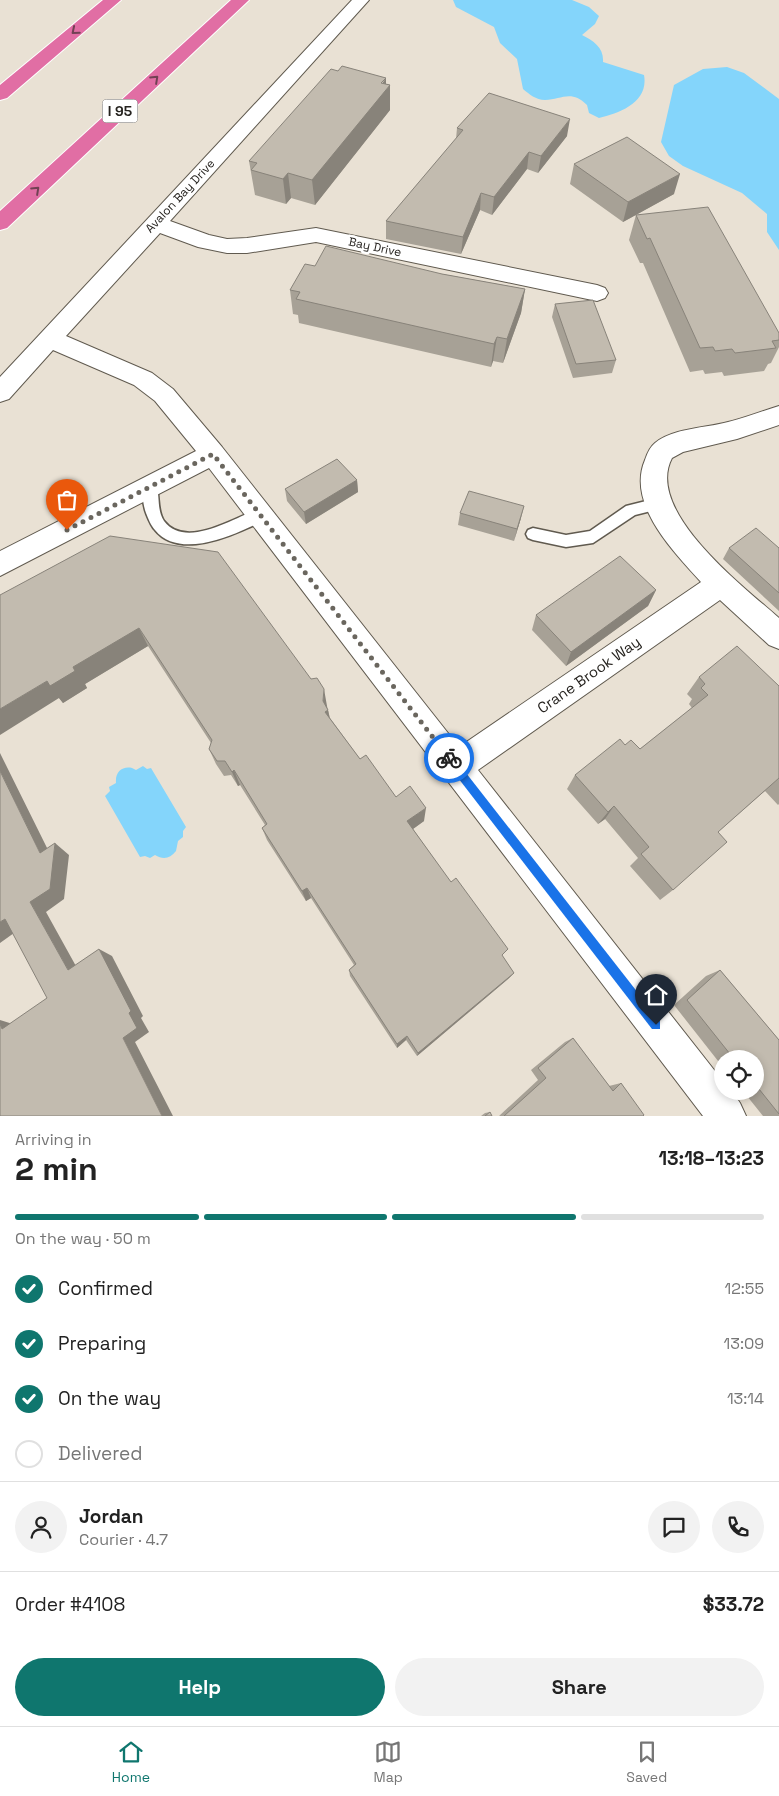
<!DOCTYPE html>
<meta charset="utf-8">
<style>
body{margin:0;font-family:"Space Grotesk",sans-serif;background:#f2f2f2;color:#222;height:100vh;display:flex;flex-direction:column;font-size:19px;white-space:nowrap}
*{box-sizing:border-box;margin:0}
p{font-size:16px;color:#767676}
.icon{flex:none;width:28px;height:28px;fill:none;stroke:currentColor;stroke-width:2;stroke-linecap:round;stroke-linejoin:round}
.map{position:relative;height:1116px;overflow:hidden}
.sheet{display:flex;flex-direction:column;background:#fff;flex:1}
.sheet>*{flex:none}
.buttons{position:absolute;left:714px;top:1050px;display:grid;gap:10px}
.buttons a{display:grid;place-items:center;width:50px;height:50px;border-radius:50%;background:#fff;box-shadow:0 2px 8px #0003;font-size:25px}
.pin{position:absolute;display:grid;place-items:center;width:42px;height:42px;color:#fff;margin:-51px -21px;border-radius:50% 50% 50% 0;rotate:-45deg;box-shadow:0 0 5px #0007}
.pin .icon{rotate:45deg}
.courier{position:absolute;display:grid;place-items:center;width:50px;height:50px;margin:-25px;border:4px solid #1a73e8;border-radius:50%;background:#fff;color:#222;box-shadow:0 1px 6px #0007}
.headline em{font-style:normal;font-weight:700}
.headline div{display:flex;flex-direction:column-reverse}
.headline{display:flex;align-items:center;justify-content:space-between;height:85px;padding:0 15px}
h1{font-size:32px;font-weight:700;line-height:38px}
.bar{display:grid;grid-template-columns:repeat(4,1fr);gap:8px 5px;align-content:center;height:60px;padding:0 15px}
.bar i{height:6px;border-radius:4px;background:#e0e0e0}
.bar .current{background:#0f766e}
.bar p{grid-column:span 4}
.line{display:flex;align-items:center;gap:12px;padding:0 15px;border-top:1px solid #e0e0e0}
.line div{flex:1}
.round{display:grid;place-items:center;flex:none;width:52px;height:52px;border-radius:26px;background:#f2f2f2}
ol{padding:0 15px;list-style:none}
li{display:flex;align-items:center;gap:15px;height:55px}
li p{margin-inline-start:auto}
li .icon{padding:5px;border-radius:50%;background:#0f766e;color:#fff;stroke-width:4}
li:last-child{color:#767676}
li i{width:28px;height:28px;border:2px solid #e0e0e0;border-radius:50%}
.button{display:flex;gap:10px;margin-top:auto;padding:10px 15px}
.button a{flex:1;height:58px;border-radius:30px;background:#0f766e;color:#fff;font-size:20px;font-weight:700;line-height:58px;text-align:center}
.button a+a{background:#f2f2f2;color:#222}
.dock{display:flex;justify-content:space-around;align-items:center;height:70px;border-top:1px solid #e0e0e0;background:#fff;font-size:14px;color:#767676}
.dock a{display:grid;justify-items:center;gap:2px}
.dock .current{color:#0f766e}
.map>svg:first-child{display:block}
.water{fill:#84d5fb}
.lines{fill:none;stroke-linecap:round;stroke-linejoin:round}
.service-casing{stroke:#605a4f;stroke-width:3}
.minor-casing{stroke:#605a4f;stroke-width:2}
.motorway-casing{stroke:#fff;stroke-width:2}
.service{fill:#fff;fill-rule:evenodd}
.minor{fill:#fff;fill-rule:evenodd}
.motorway{fill:#e16ea4;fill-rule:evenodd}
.wall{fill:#a7a196}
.shaded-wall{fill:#88837a}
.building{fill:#c2bbaf;stroke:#88837a}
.oneway{stroke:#714154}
.route{fill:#1a73e8}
.done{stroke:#6a665e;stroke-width:5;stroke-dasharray:0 9}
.labels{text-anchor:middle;stroke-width:5;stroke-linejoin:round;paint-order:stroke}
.far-street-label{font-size:12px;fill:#26231f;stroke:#fff}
.shield{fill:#fff;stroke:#676562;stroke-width:1}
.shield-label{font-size:14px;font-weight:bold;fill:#26231f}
.street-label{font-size:15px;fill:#26231f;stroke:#fff}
</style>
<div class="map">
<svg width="779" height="1116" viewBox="0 0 779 1116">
<rect width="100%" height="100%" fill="#e9e1d4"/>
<!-- water -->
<path class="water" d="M 453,0 L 572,0 L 589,7 L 599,16 L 595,24 L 582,35 C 594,41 604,48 603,62 L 644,75 C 649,102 620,113 599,118 L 589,113 L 587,105 C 571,89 561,100 545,100 C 536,100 529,94 523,89 L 517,59 L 500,43 L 494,27 L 456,7 Z
M 727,67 L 744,73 L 779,99 L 779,250 L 767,232 L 767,214 L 742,193 L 683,166 L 669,156 L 661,142 L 674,85 L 703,69 Z
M 143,766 L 147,769 L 151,768 L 186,827 L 183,831 L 183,837 L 178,841 L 176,851 C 170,859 163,860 155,855 L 150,858 L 145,856 L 140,857 L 105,796 L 110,791 L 109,787 L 116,783 C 115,772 122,766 132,768 L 136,770 Z"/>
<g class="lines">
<defs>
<path id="service" d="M 150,481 L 155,483 C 161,495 156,509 164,521 C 186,550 235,517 259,509 L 264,511 L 266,515 C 262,523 249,527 241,531 C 216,542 175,555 155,530 C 151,526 148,518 146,513 C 143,505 141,490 145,483 Z
M 658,498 L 663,500 L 665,504 L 663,508 L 635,515 L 593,543 L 566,547 L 533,540 L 528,538 L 526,534 L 528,530 L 533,528 L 566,535 L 590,531 L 626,506 Z"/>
<path id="minor" d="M 352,0 L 369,0 L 170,221 L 209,235 L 227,239 L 247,238 L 316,228 L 597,285 L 605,288 L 608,293 L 605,298 L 597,301 L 316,242 L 247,253 L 227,253 L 198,247 L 160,233 L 66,336 L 152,373 L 173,389 L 222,447 L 459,747 L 701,582 C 674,552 626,504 645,460 C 647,454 650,447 655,443 C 673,428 706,428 728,422 C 745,418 762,411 779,406 L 779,425 L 737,439 L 683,452 L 672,458 C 644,511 744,587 779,618 L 779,649 L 769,645 L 720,600 L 478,770 L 722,1080 L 722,1091 L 732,1091 L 740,1103 L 746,1116 L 703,1116 L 209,468 L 0,576 L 0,551 L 196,451 L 155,401 L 134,385 L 53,350 L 9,399 L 0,402 L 0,377 Z"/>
<path id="motorway" d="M 103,0 L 121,0 L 7,98 L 0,100 L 0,85 Z
M 231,0 L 249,0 L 7,228 L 0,230 L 0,211 Z"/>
</defs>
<!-- service casing -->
<use href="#service" class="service-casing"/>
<!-- minor casing -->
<use href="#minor" class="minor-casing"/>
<!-- motorway casing -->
<use href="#motorway" class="motorway-casing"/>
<!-- service -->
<use href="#service" class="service"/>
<!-- minor -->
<use href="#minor" class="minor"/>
<!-- motorway -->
<use href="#motorway" class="motorway"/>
</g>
<!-- wall -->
<path class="wall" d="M 386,84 L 390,85 L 390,110 L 315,205 L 291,198 L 286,204 L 255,195 L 249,161 Z
M 457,128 L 567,136 L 538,173 L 527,169 L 492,215 L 480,210 L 461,254 L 386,239 L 386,221 L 456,139 Z
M 574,164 L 674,194 L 623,222 L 570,184 Z
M 636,215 L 779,333 L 779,347 L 771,363 L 768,364 L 764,371 L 724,376 L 722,372 L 705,374 L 703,370 L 690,372 L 643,263 L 640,263 L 629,240 Z
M 315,266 L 442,274 L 525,289 L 521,313 L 503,363 L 493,361 L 491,367 L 299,323 L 298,315 L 293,314 L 290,290 Z
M 555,304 L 616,360 L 612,373 L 573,378 L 552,317 Z
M 357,480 L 358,492 L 306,524 L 287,501 L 285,489 Z
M 460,513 L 521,518 L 514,541 L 458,525 Z
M 110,536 L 327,706 L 330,718 L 360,759 L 396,797 L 424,821 L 413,829 L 514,973 L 508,979 L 417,1056 L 406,1040 L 397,1048 L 350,976 L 349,970 L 354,965 L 311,898 L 306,901 L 267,840 L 262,828 L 265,825 L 240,785 L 238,786 L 231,775 L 224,776 L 216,764 L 209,749 L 211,743 L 148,646 L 85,684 L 87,688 L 63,703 L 59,698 Z
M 729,548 L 779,548 L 779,611 L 723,559 Z
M 656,590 L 648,606 L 566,666 L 532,630 L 536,615 Z
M 699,677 L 779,686 L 779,804 L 778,805 L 765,791 L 718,832 L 673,890 L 660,900 L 630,866 L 638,858 L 605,819 L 598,824 L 567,789 L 575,775 L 625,745 L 640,749 L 692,708 L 689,704 L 692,699 L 687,694 Z
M 720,970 L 779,1040 L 779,1116 L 763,1116 L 743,1091 L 755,1091 L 755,1059 L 722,1059 L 722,1066 L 674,1005 L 706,976 Z
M 573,1038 L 609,1086 L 621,1083 L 643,1116 L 499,1116 L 538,1080 L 531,1070 L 565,1042 Z
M 490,1112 L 492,1116 L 481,1116 L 485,1113 Z"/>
<!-- shaded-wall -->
<path class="shaded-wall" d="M 386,78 L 386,90 L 390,85 L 390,110 L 315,205 L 312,180 Z
M 570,119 L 567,136 L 538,173 L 541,156 Z
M 529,152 L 527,169 L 492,215 L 494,197 Z
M 288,173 L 291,198 L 286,204 L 283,179 Z
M 680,174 L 674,194 L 623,222 L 628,202 Z
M 481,193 L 480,210 L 461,254 L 463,237 Z
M 525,289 L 521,313 L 503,363 L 507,339 Z
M 497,337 L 493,361 L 491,367 L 494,344 Z
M 357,480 L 358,492 L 306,524 L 304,512 Z
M 524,506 L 521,518 L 514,541 L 517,529 Z
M 656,590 L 648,606 L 566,666 L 571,652 Z
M 139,628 L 148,646 L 85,684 L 87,688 L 63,703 L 59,698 L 0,735 L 0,709 L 47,681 L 73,667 Z
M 324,689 L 327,706 L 326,711 L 328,710 L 331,725 L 328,728 L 323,701 Z
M 0,753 L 53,860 L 55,843 L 69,855 L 64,899 L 46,912 L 82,977 L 68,970 L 30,902 L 40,853 L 0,771 Z
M 234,770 L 240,785 L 238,786 L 232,772 Z
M 614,806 L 605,819 L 598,824 L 608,812 Z
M 426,808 L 424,821 L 406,834 L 407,821 Z
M 307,888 L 311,898 L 306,901 L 302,891 Z
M 5,919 L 21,928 L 0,943 L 0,922 Z
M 99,949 L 112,956 L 143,1016 L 141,1018 L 149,1032 L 135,1042 L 173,1116 L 162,1116 L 123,1038 L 129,1013 Z
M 514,973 L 508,979 L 417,1056 L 418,1053 Z
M 0,1020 L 16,1025 L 2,1029 L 0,1024 Z
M 407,1036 L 406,1040 L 397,1048 L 397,1044 Z"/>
<!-- building -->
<path class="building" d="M 342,66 L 386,78 L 381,83 L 390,85 L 312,180 L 288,173 L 283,179 L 251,170 L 257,163 L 249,161 L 331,69 L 338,71 Z
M 489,93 L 570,119 L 541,156 L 529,152 L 494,197 L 481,193 L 463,237 L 386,221 L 463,130 L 457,128 Z
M 627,137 L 680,174 L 628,202 L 574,164 Z
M 708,207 L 779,333 L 779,340 L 772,341 L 776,348 L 735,353 L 732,349 L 715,351 L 713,347 L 700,348 L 650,238 L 647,239 L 636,215 Z
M 326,246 L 442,274 L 525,289 L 507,339 L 497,337 L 494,344 L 296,299 L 300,292 L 290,290 L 305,264 L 315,266 Z
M 593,300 L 616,360 L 576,364 L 555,304 Z
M 337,459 L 357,480 L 304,512 L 285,489 Z
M 469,491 L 524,506 L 517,529 L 460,513 Z
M 756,528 L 779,548 L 779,593 L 729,548 Z
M 110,536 L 218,552 L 311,679 L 317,678 L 324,689 L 323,701 L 328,710 L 325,712 L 360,759 L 366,755 L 396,797 L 410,786 L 426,808 L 407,821 L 451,882 L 456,878 L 508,949 L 502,955 L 514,973 L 418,1053 L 407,1036 L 397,1044 L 349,970 L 356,964 L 307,888 L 302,891 L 262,828 L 267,824 L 234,770 L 232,772 L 225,761 L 217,761 L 209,749 L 212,740 L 139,628 L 73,667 L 75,671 L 50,686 L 47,681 L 0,709 L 0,595 Z
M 620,556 L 656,590 L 571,652 L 536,615 Z
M 737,646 L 779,686 L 779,778 L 718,832 L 727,842 L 673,890 L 641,854 L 649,847 L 614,806 L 608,812 L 575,775 L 620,739 L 625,745 L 631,740 L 640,749 L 708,695 L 701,688 L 705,684 L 699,677 Z
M 0,771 L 40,853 L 55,843 L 50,889 L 30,902 L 68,970 L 99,949 L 131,1011 L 129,1013 L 137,1028 L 123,1038 L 162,1116 L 0,1116 L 0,1024 L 2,1029 L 47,998 L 5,919 L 0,922 Z
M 720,970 L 779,1040 L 779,1114 L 755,1084 L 755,1059 L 734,1059 L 687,1000 Z
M 573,1038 L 613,1091 L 621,1083 L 644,1115 L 643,1116 L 504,1116 L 546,1078 L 538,1068 Z
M 490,1112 L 492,1116 L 485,1116 Z"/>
<!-- one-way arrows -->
<defs><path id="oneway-chevron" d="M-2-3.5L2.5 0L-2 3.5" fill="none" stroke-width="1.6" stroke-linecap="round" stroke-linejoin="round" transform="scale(1.25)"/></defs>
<g class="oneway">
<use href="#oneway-chevron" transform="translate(75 31) rotate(140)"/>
<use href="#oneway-chevron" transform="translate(155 79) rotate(-43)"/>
<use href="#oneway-chevron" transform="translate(36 190) rotate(-43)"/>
</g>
<!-- route -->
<path class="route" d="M 449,753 L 452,755 L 660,1021 L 660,1029 L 652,1029 L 445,761 L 444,758 Z"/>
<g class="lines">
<!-- done -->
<path class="done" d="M 67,530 L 213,454 L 449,758"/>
</g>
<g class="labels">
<!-- far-street labels -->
<g class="far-street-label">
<text transform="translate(180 196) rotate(-47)" y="4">Avalon Bay Drive</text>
<text transform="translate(375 247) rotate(12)" y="4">Bay Drive</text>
</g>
<!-- shield labels -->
<rect class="shield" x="102.5" y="99.5" width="35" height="23" rx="4"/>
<g class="shield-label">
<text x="120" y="116">I 95</text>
</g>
<!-- street labels -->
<g class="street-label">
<text transform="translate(589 675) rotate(-35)" y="5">Crane Brook Way</text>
</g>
</g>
</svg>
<div class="buttons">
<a><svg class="icon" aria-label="locate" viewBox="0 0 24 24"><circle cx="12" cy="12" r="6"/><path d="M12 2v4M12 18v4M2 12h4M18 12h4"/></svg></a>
</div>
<div class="pin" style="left:67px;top:530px;background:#ea580c"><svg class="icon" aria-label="bag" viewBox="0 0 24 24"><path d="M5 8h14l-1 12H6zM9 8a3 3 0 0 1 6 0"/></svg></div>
<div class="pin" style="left:656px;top:1025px;background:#1f2937"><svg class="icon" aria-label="home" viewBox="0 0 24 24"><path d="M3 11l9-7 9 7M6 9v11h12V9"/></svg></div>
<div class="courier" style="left:449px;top:758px"><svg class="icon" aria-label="bike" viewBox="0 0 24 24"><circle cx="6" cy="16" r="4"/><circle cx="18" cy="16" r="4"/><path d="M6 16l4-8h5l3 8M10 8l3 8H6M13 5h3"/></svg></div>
</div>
<section class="sheet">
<div class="headline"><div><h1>2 min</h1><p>Arriving in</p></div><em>13:18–13:23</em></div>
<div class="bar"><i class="current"></i><i class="current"></i><i class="current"></i><i></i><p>On the way · 50 m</p></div>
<ol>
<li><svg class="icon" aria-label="check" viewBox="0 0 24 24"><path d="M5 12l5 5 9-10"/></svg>Confirmed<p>12:55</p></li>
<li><svg class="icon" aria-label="check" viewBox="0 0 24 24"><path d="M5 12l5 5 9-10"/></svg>Preparing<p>13:09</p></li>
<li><svg class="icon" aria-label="check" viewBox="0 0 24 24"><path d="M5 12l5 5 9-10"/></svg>On the way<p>13:14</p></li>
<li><i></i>Delivered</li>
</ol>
<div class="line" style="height:90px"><a class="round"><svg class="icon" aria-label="person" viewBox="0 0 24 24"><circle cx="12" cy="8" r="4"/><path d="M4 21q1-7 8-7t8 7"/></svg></a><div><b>Jordan</b><p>Courier · 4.7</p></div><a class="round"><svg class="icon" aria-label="chat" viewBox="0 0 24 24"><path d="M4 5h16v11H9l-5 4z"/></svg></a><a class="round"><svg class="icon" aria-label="phone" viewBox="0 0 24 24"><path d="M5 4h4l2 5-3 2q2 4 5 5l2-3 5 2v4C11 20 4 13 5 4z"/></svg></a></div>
<div class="line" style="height:65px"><div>Order #4108</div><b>$33.72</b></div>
<div class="button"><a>Help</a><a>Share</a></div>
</section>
<nav class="dock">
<a class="current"><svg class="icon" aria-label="home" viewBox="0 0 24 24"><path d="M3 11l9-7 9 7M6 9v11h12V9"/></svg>Home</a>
<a><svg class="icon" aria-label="map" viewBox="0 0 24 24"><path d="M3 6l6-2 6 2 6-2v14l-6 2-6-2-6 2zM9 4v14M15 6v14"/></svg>Map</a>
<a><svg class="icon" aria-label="saved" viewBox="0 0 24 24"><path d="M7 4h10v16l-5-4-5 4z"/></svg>Saved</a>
</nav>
